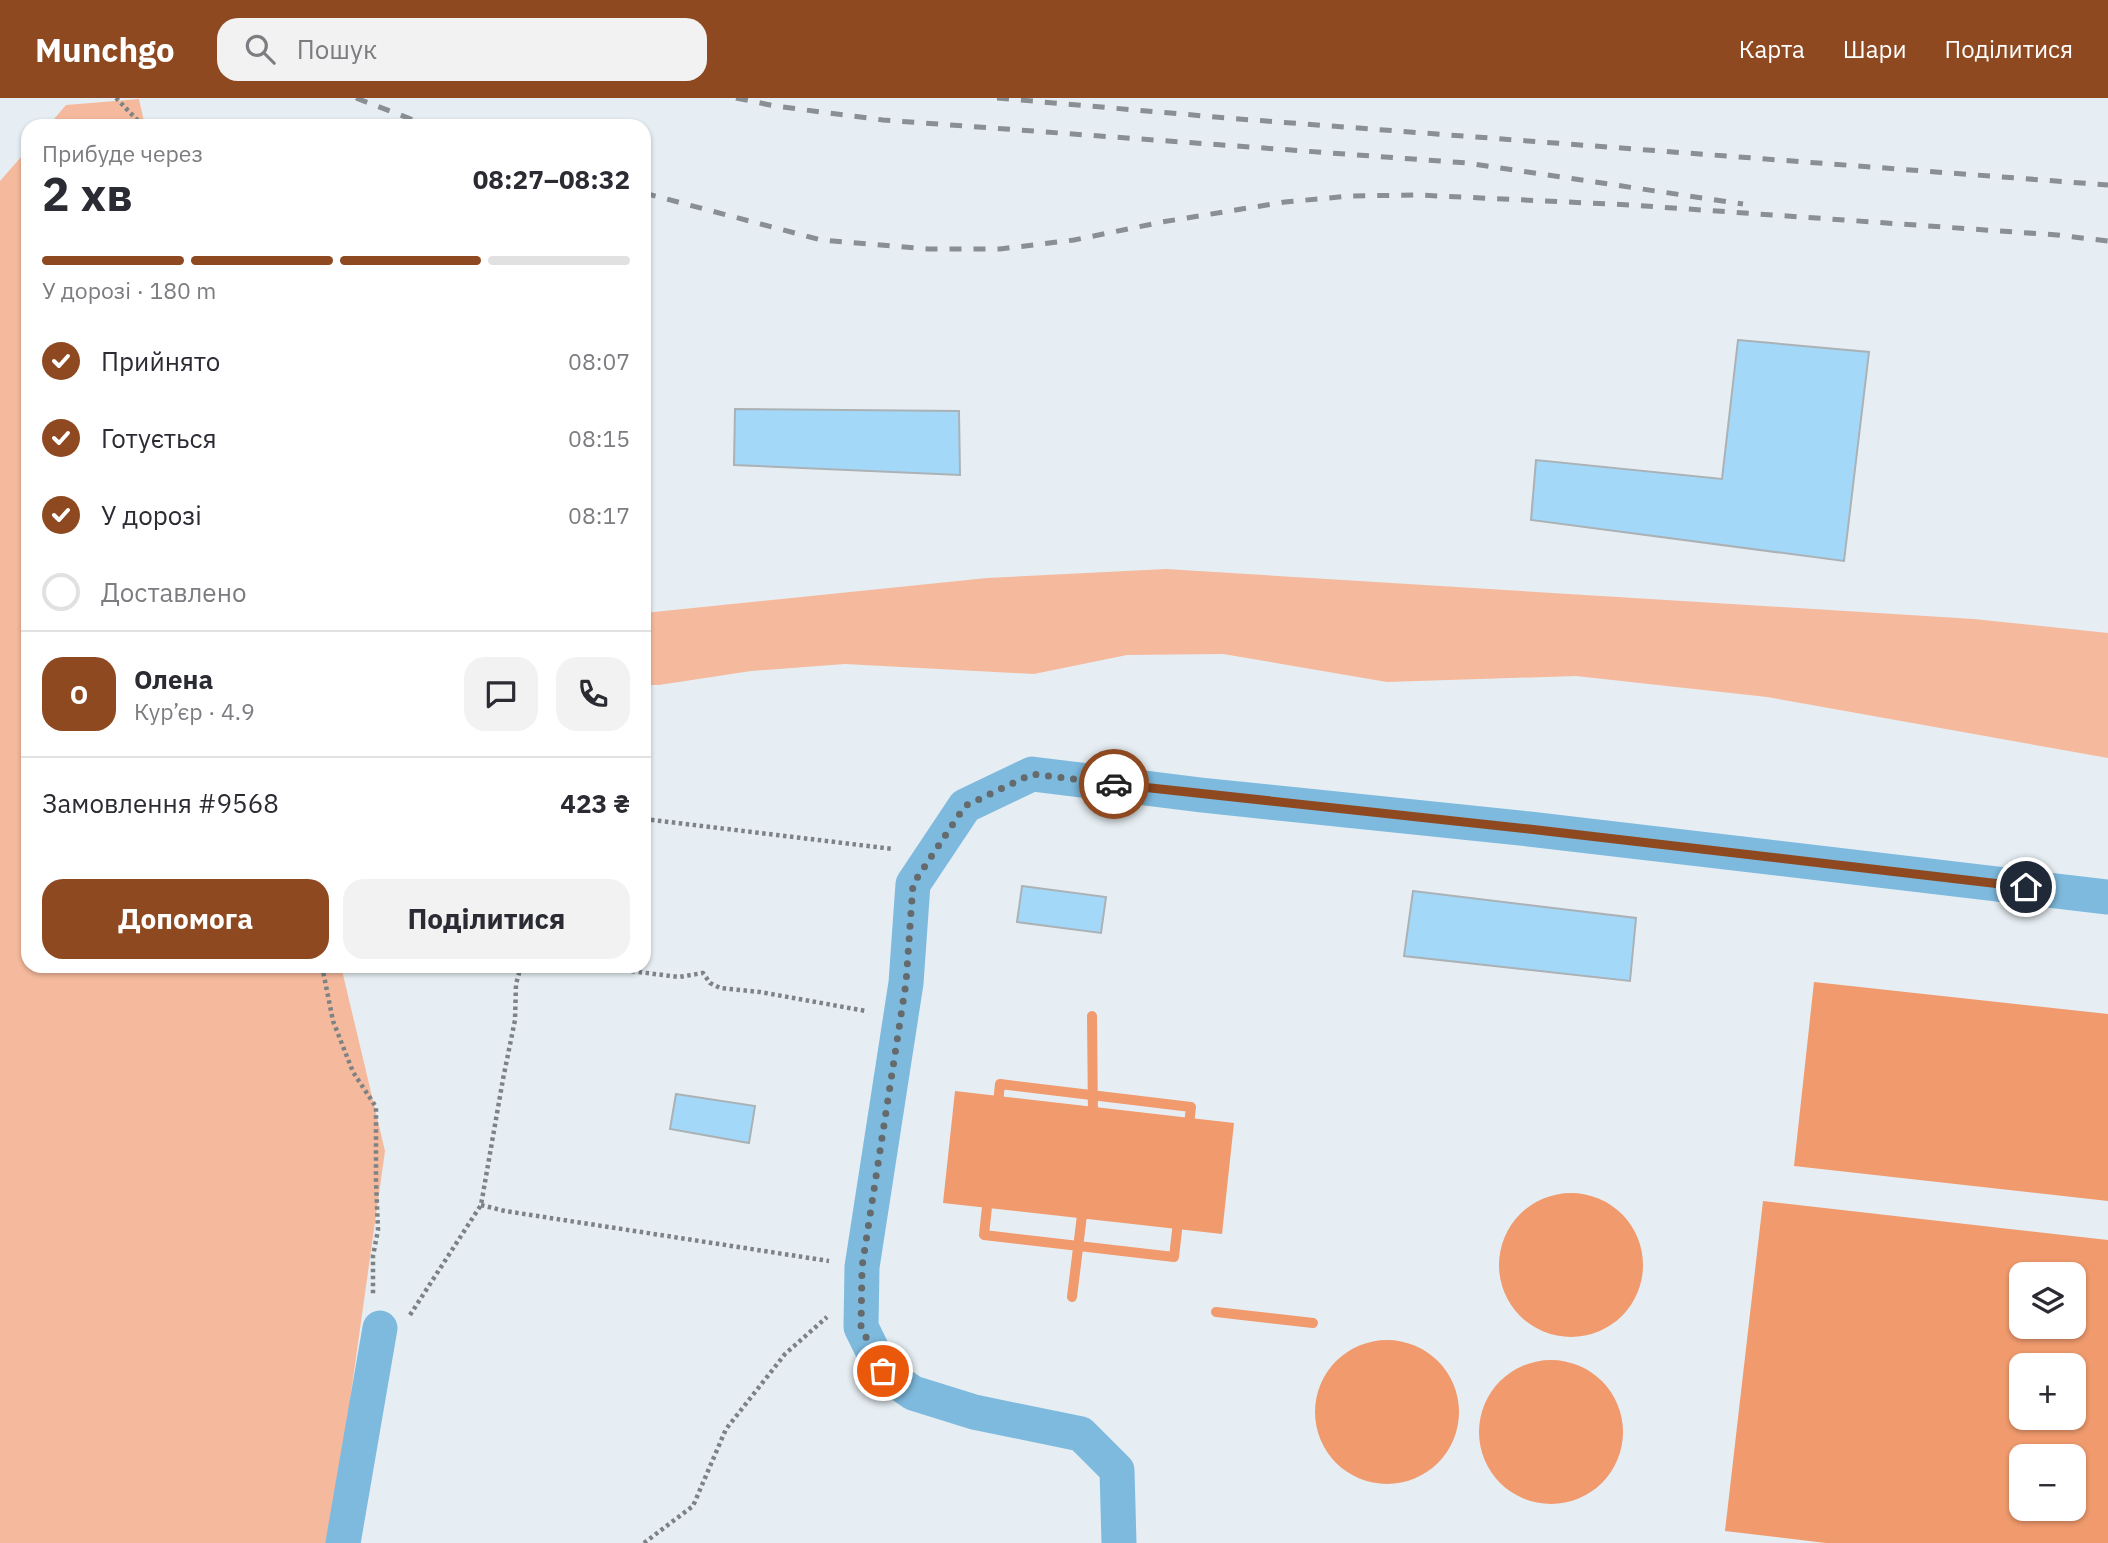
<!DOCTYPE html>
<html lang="uk">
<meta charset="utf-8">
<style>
body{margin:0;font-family:"IBM Plex Sans",sans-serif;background:#f2f2f3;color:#2b2b33;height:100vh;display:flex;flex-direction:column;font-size:26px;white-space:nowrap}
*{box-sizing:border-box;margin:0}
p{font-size:23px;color:#7c7c81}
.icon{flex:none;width:38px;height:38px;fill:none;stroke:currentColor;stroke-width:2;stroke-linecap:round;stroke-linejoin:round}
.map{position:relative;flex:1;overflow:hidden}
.details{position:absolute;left:21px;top:21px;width:630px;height:854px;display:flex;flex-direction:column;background:#fff;border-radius:21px;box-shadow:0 2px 5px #0004}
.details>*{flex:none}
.controls{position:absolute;left:2009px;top:1164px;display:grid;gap:14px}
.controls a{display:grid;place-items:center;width:77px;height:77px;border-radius:14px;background:#fff;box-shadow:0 2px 5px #0004;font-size:35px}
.pin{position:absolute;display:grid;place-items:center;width:60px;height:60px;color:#fff;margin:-30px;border:4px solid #fff;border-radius:50%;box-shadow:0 2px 7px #0007}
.courier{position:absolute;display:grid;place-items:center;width:70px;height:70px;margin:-35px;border:5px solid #8e4920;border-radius:50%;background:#fff;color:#222;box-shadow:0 2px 9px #0007}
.headline em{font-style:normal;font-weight:700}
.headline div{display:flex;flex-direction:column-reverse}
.headline{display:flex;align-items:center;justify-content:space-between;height:119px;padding:0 21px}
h1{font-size:46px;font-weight:700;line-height:52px}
.bar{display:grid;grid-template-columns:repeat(4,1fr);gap:10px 7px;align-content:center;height:84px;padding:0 21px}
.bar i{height:9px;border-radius:5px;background:#e1e1e2}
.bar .current{background:#8e4920}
.bar p{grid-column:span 4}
.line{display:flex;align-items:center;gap:18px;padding:0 21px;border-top:2px solid #e1e1e2}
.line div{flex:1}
.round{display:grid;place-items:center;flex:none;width:74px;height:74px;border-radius:21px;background:#f2f2f3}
ol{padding:0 21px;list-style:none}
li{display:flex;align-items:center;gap:21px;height:77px}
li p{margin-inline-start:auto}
li .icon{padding:7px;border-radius:50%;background:#8e4920;color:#fff;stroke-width:4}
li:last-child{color:#7c7c81}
li i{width:38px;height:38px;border:4px solid #e1e1e2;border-radius:50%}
.button{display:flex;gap:14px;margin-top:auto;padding:14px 21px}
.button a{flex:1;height:80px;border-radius:21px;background:#8e4920;color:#fff;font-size:28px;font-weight:700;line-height:80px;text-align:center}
.button a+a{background:#f2f2f3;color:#2b2b33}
header{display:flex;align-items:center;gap:42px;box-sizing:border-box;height:98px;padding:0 35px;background:#8e4920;color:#fff}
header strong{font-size:33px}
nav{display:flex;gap:38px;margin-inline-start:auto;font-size:24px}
.search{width:490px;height:63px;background:#f2f2f3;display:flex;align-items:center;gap:18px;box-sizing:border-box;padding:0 24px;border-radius:21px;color:#7c7c81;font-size:26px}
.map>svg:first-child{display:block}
.green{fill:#f5ba9d}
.water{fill:#f09a6d;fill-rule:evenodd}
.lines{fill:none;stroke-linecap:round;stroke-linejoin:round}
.stream{stroke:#f09a6d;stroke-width:10}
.building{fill:#a3d8f9;stroke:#abb2b6;stroke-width:2}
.path{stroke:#7d8285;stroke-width:4.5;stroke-dasharray:3.5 3.5;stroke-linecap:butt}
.minor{stroke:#7ebade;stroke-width:35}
.rail{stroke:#898f92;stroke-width:5;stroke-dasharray:12 12;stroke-linecap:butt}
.done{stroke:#656a6c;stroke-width:7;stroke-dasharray:0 12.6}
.route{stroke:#8e4920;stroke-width:9}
</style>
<header>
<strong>Munchgo</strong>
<div class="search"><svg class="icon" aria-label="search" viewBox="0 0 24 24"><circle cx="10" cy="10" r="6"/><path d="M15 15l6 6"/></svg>Пошук</div>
<nav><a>Карта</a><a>Шари</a><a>Поділитися</a></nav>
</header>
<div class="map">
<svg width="2108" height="1445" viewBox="0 0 2108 1445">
<rect width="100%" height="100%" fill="#e6eef3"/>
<!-- green -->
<path class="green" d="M 139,1 L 145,28 L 48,28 L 66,7 Z
M 28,51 L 28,868 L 341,868 L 385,1053 L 330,1445 L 0,1445 L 0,83 Z
M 1166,471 L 1974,521 L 2108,535 L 2108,660 L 1767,599 L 1576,578 L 1387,584 L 1223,556 L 1127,557 L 1034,576 L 845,566 L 751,573 L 659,587 L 644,587 L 644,515 L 987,480 Z"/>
<!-- water -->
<path class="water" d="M 1814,884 L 2108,916 L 2108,1103 L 1794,1068 Z
M 955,993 L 1234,1025 L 1222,1136 L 943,1105 Z
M1499 1167a72 72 0 1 1 144 0a72 72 0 1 1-144 0Z
M 1763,1103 L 2108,1142 L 2108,1445 L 1826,1445 L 1725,1433 ZM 2074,1176 L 2074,1228 L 2021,1228 L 2021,1176 ZM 2021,1267 L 2074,1267 L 2074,1320 L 2021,1320 ZM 2021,1358 L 2074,1358 L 2074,1410 L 2021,1410 Z
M1315 1314a72 72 0 1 1 144 0a72 72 0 1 1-144 0Z
M1479 1334a72 72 0 1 1 144 0a72 72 0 1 1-144 0Z"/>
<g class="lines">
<!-- stream -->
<path class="stream" d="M 1092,918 L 1093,1020
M 1000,986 L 1191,1009 L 1174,1159 L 984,1137 Z
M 1072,1199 L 1083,1109
M 1216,1214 L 1313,1225"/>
</g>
<!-- building -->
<path class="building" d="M 1738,242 L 1869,254 L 1844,463 L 1531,422 L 1536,362 L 1722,381 Z
M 735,311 L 959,313 L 960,377 L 734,367 Z
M 1022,788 L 1106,799 L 1101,835 L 1017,824 Z
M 1413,793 L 1636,820 L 1630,883 L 1404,858 Z
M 676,996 L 755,1008 L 749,1045 L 670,1031 Z"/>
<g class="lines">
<!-- path -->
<path class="path" d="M 116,0 L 143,28
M 644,721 L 893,751
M 322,868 L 333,923 L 353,974 L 376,1009 L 376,1083 L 378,1132 L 373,1158 L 373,1198
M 590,868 L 679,879 L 703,875 L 710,885 L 720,890 L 760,894 L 866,913
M 481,1107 L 505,1113 L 829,1163
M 410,1217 L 481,1107 L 503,981 L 515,922 L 516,886 L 521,868
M 644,1445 L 693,1408 L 726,1331 L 785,1256 L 827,1219"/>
<!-- minor -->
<path class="minor" d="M 343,1445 L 380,1230
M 1119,1445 L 1117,1372 L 1081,1336 L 974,1314 L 913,1295 L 883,1274 L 861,1229 L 862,1169 L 906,885 L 913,786 L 965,708 L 1032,676 L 1201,697 L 1529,731 L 2108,799"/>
<!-- rail -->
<path class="rail" d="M 356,0 L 429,28
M 736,0 L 775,8 L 883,22 L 1467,65 L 1743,106
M 997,0 L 1239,21 L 2108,87
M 644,95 L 821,142 L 928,151 L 1000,151 L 1074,142 L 1162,124 L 1285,104 L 1350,98 L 1418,97 L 1631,107 L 2057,137 L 2108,143"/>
</g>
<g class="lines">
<!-- done -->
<path class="done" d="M 883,1273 L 861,1229 L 862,1169 L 906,885 L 913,786 L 965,708 L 1032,676 L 1114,686"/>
<!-- route -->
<path class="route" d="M 1114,686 L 1529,731 L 2026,789"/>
</g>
</svg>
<div class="controls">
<a><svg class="icon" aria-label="layers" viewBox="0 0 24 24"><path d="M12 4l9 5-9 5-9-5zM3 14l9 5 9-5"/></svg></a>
<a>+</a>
<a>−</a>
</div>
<div class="pin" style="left:883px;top:1273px;background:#ea580c"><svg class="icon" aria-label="bag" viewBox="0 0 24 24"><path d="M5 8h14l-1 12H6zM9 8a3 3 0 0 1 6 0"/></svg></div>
<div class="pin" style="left:2026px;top:789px;background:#1f2937"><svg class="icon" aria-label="home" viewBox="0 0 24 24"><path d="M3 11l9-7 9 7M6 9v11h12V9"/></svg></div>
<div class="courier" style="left:1114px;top:686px"><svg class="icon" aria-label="car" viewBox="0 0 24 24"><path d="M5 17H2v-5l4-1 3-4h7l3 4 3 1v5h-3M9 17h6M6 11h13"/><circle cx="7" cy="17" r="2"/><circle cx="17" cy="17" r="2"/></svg></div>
<section class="details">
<div class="headline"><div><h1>2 хв</h1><p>Прибуде через</p></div><em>08:27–08:32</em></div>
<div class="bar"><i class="current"></i><i class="current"></i><i class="current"></i><i></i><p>У дорозі · 180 m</p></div>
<ol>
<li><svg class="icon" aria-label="check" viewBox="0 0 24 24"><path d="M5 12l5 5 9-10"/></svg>Прийнято<p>08:07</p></li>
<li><svg class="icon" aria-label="check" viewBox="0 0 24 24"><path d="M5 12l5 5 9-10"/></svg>Готується<p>08:15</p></li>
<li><svg class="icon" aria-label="check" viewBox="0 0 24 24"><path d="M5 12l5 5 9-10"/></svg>У дорозі<p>08:17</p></li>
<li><i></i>Доставлено</li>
</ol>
<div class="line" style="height:126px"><b class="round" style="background:#8e4920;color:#fff">О</b><div><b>Олена</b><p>Кур’єр · 4.9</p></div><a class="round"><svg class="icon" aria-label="chat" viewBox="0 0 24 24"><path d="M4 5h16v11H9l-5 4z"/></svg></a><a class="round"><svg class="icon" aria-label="phone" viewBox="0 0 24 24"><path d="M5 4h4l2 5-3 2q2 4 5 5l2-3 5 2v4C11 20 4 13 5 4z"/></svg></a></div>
<div class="line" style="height:91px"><div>Замовлення #9568</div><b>423 ₴</b></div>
<div class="button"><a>Допомога</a><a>Поділитися</a></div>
</section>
</div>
